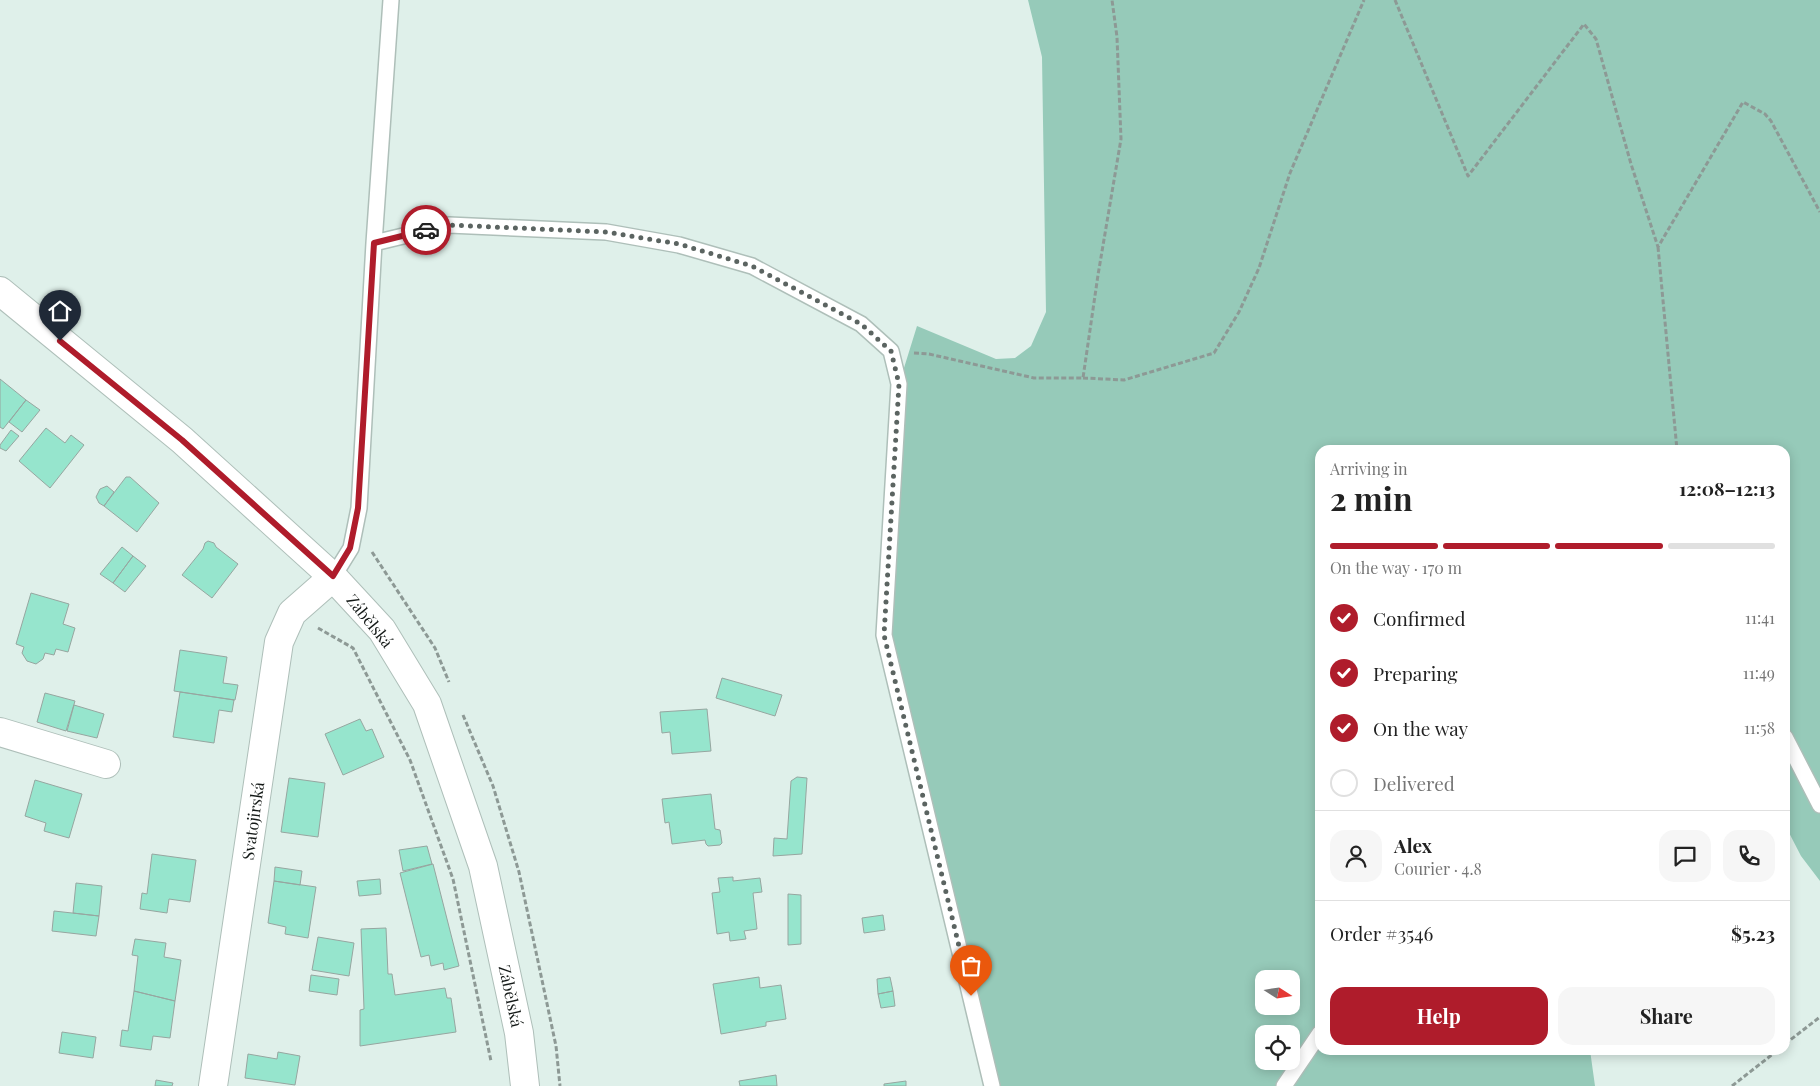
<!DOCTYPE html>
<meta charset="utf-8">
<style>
body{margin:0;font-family:"Playfair Display",serif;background:#f6f6f6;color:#222;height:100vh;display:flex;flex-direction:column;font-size:19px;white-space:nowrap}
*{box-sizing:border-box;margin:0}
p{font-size:16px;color:#767676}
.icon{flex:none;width:28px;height:28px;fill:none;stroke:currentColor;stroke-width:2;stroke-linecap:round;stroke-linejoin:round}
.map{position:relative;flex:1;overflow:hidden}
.sheet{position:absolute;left:1315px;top:445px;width:475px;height:610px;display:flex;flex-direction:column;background:#fff;border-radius:15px;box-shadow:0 2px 12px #0003}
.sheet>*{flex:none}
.needle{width:32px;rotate:102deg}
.buttons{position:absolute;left:1255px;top:970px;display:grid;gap:10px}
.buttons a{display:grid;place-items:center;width:45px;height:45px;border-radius:10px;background:#fff;box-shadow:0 2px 12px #0003;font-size:25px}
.pin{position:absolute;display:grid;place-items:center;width:42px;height:42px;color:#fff;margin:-51px -21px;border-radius:50% 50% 50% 0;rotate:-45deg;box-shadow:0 0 5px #0007}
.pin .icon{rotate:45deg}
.courier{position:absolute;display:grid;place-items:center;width:50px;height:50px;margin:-25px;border:4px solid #af1c2b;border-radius:50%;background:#fff;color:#222;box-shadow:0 1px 6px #0007}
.head em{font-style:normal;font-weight:700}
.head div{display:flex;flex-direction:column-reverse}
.head{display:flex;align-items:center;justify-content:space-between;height:85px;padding:0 15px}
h1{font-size:32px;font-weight:700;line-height:38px}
.bar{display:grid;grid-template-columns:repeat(4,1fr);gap:8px 5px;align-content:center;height:60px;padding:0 15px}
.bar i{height:6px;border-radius:4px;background:#e0e0e0}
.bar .selected{background:#af1c2b}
.bar p{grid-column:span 4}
.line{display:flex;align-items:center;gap:12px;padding:0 15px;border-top:1px solid #e0e0e0}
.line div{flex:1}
.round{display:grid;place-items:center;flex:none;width:52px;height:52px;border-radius:15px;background:#f6f6f6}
ol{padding:0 15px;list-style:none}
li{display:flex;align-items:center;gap:15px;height:55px}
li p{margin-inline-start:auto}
li .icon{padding:5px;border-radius:50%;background:#af1c2b;color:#fff;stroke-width:4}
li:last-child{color:#767676}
li i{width:28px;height:28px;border:2px solid #e0e0e0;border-radius:50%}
.primary-button{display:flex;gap:10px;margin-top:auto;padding:10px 15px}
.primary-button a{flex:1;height:58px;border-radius:15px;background:#af1c2b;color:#fff;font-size:20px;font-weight:700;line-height:58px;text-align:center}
.primary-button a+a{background:#f6f6f6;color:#222}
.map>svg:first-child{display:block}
.green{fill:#96cab9;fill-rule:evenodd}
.building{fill:#96e5cd;stroke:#96a6a0}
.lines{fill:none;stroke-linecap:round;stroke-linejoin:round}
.lane-casing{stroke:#aebfb9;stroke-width:18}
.street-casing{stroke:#aebfb9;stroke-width:30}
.secondary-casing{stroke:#aebfb9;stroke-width:30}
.path{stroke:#8d9995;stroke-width:3;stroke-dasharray:5 2.5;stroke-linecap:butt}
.lane{stroke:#fff;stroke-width:15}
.street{stroke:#fff;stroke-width:28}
.secondary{stroke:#fff;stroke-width:28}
.done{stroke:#5b6461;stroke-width:5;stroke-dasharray:0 9}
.route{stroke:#af1c2b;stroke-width:6}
.labels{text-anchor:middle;stroke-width:4;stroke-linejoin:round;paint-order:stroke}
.street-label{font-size:16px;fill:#141917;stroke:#fff}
</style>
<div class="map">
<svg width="1820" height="1086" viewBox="0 0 1820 1086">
<rect width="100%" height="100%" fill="#dff0ea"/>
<!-- green -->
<path class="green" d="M 1028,0 L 1820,0 L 1820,881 L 1801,856 L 1785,825 L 1785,450 L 1320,450 L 1320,1050 L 1590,1050 L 1595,1086 L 992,1086 L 884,635 L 899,384 L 917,326 L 996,359 L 1015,358 L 1031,346 L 1046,312 L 1042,57 ZM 1264,979 L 1291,979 L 1291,1006 L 1264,1006 ZM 1264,1034 L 1291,1034 L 1291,1061 L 1264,1061 Z"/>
<!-- building -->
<path class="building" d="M 0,379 L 26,400 L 3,429 L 0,427 Z
M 26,400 L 40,410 L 22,432 L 9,422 Z
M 46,428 L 65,443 L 71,435 L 84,445 L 50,488 L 19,461 Z
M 11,430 L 19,436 L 6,451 L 0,448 L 0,445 Z
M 126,477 L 130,477 L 159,503 L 137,532 L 104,506 Z
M 107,486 L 114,492 L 104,506 L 99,503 L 96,497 L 100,489 Z
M 208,541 L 214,543 L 216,547 L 238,564 L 212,598 L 182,575 L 203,549 L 205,543 Z
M 122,547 L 133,556 L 113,583 L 100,574 Z
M 133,556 L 146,566 L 125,592 L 113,583 Z
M 31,593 L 69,604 L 63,624 L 75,628 L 68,652 L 56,649 L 54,655 L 45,653 L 43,659 L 36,664 L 27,661 L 22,653 L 24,647 L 16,644 Z
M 180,650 L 227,657 L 223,683 L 238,685 L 235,700 L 174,691 Z
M 722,678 L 782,695 L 775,716 L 716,698 Z
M 180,692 L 234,700 L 232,712 L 219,710 L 214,743 L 173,737 Z
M 45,693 L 75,701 L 66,731 L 37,722 Z
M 74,705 L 104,714 L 97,738 L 67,731 Z
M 707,709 L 711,751 L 672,754 L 670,732 L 662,733 L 660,712 Z
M 360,719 L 366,731 L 372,729 L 384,757 L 343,775 L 325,734 Z
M 797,777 L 807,778 L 802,854 L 773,856 L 774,838 L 787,839 L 791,781 Z
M 289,778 L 325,783 L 318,837 L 281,832 Z
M 35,780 L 82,794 L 69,838 L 44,831 L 46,823 L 25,816 Z
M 711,794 L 715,829 L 720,830 L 722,843 L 720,845 L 708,846 L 706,844 L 705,840 L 672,844 L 669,822 L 665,823 L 662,799 Z
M 427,846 L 432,864 L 403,871 L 399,850 Z
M 152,854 L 196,860 L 190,902 L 169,899 L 167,913 L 140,909 L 142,893 L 147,894 Z
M 433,864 L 459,966 L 444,970 L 443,963 L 431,966 L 429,955 L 421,957 L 400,873 Z
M 275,867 L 302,871 L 300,885 L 274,881 Z
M 733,877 L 733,881 L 760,878 L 762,892 L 753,893 L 757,929 L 744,931 L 746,939 L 730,941 L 729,932 L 717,934 L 712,893 L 720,892 L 718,878 Z
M 380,879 L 381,894 L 359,896 L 357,881 Z
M 274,881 L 316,887 L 308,938 L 285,934 L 286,927 L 268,923 Z
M 76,883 L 102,886 L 99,916 L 73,913 Z
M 788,894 L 801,895 L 801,944 L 788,945 Z
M 54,911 L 99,916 L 96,936 L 52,931 Z
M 883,915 L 885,930 L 864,933 L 862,918 Z
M 386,928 L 388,974 L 392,974 L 395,995 L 445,988 L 447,998 L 451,998 L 456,1032 L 360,1046 L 360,1010 L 364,1009 L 361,929 Z
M 318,937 L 354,943 L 349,976 L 312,970 Z
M 135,939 L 166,943 L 164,957 L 181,960 L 175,1001 L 134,991 L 138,956 L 132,955 Z
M 311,975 L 339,979 L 337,995 L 309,991 Z
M 759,977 L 760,988 L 781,985 L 786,1019 L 766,1022 L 766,1026 L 721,1034 L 713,984 Z
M 890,977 L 893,991 L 878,994 L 877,979 Z
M 134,991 L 175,1001 L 170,1038 L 153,1036 L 151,1050 L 120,1046 L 122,1030 L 128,1031 Z
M 893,991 L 895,1006 L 881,1008 L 878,994 Z
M 62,1032 L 96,1037 L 93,1058 L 59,1053 Z
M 278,1052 L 300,1056 L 295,1085 L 245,1078 L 248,1054 L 277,1059 Z
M 776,1075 L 777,1086 L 740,1086 L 739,1081 Z
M 156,1080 L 173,1083 L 172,1086 L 155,1086 Z
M 906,1081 L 906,1086 L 884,1086 L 884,1084 Z"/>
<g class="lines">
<defs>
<path id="lane" d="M 374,243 L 449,225 L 606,232 L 679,245 L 752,266 L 861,324 L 891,351 L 899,384 L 884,635 L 992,1086
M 333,577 L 351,548 L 359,508 L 374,243 L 391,0
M 1785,737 L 1820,805
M 1284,1086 L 1320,1033"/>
<path id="street" d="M 0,732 L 106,764
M 213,1086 L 279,642 L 292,613 L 333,577"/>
<path id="secondary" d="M 0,291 L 182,440 L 333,577 L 382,630 L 427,704 L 483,866 L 519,1033 L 525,1086"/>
</defs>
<!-- lane casing -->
<use href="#lane" class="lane-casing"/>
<!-- street casing -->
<use href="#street" class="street-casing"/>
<!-- secondary casing -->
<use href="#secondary" class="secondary-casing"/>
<!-- path -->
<path class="path" d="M 1395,0 L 1468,176 L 1584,24 L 1596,39 L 1631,164 L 1658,247 L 1743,102 L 1765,114 L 1771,121 L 1820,212
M 1658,247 L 1677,450
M 914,353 L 929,354 L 1034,378 L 1083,378 L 1098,275 L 1121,139 L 1117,37 L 1112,0
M 1083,378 L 1124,380 L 1214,353 L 1239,312 L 1259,268 L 1290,173 L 1364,0
M 372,552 L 435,648 L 449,682
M 318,628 L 353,648 L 410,760 L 453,879 L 491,1061
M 463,715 L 493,786 L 519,872 L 556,1046 L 560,1086
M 1785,1044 L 1820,1017
M 1732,1086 L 1778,1050"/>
<!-- lane -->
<use href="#lane" class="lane"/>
<!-- street -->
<use href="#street" class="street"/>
<!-- secondary -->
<use href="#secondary" class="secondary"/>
</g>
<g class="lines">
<!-- done -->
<path class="done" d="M 426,230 L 449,225 L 606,232 L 679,244 L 752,266 L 861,324 L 891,351 L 899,384 L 884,635 L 971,996"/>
<!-- route -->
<path class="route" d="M 60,341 L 182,440 L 333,576 L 350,548 L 358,508 L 374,243 L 426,230"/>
</g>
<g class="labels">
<!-- street labels -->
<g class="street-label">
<text transform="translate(370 621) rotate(51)" y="6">Zábělská</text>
<text transform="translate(253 821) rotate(-82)" y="6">Svatojirská</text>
<text transform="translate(511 996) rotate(78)" y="6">Zábělská</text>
</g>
</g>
</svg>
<div class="buttons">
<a><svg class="needle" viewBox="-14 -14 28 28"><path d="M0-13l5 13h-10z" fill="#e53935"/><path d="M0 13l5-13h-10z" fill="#767676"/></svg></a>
<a><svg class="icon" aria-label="locate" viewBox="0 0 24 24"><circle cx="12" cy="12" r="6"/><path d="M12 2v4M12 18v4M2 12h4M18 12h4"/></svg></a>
</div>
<div class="pin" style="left:971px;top:996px;background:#ea580c"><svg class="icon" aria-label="bag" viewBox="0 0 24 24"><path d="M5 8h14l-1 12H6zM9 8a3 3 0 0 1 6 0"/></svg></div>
<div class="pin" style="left:60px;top:341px;background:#1f2937"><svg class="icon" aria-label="home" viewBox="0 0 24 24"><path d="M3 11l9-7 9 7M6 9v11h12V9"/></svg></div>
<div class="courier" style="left:426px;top:230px"><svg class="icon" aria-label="car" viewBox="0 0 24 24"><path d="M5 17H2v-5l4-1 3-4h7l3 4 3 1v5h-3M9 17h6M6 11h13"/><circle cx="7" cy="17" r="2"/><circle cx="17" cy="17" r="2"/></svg></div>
<section class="sheet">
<div class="head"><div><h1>2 min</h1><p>Arriving in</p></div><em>12:08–12:13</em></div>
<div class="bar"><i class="selected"></i><i class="selected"></i><i class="selected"></i><i></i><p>On the way · 170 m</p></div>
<ol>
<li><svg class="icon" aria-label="check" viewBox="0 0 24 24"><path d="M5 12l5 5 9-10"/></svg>Confirmed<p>11:41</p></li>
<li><svg class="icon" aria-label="check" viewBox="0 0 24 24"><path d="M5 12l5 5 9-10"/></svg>Preparing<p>11:49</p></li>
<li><svg class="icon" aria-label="check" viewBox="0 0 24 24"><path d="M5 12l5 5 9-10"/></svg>On the way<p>11:58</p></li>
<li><i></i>Delivered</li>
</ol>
<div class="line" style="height:90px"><a class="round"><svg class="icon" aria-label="person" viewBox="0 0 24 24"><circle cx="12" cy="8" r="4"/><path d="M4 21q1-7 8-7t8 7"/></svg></a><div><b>Alex</b><p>Courier · 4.8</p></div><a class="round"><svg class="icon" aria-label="chat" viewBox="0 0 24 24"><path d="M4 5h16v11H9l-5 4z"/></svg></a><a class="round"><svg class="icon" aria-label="phone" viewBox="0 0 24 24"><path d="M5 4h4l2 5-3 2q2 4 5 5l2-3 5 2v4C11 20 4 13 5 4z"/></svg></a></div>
<div class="line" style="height:65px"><div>Order #3546</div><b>$5.23</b></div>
<div class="primary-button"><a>Help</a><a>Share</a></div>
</section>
</div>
